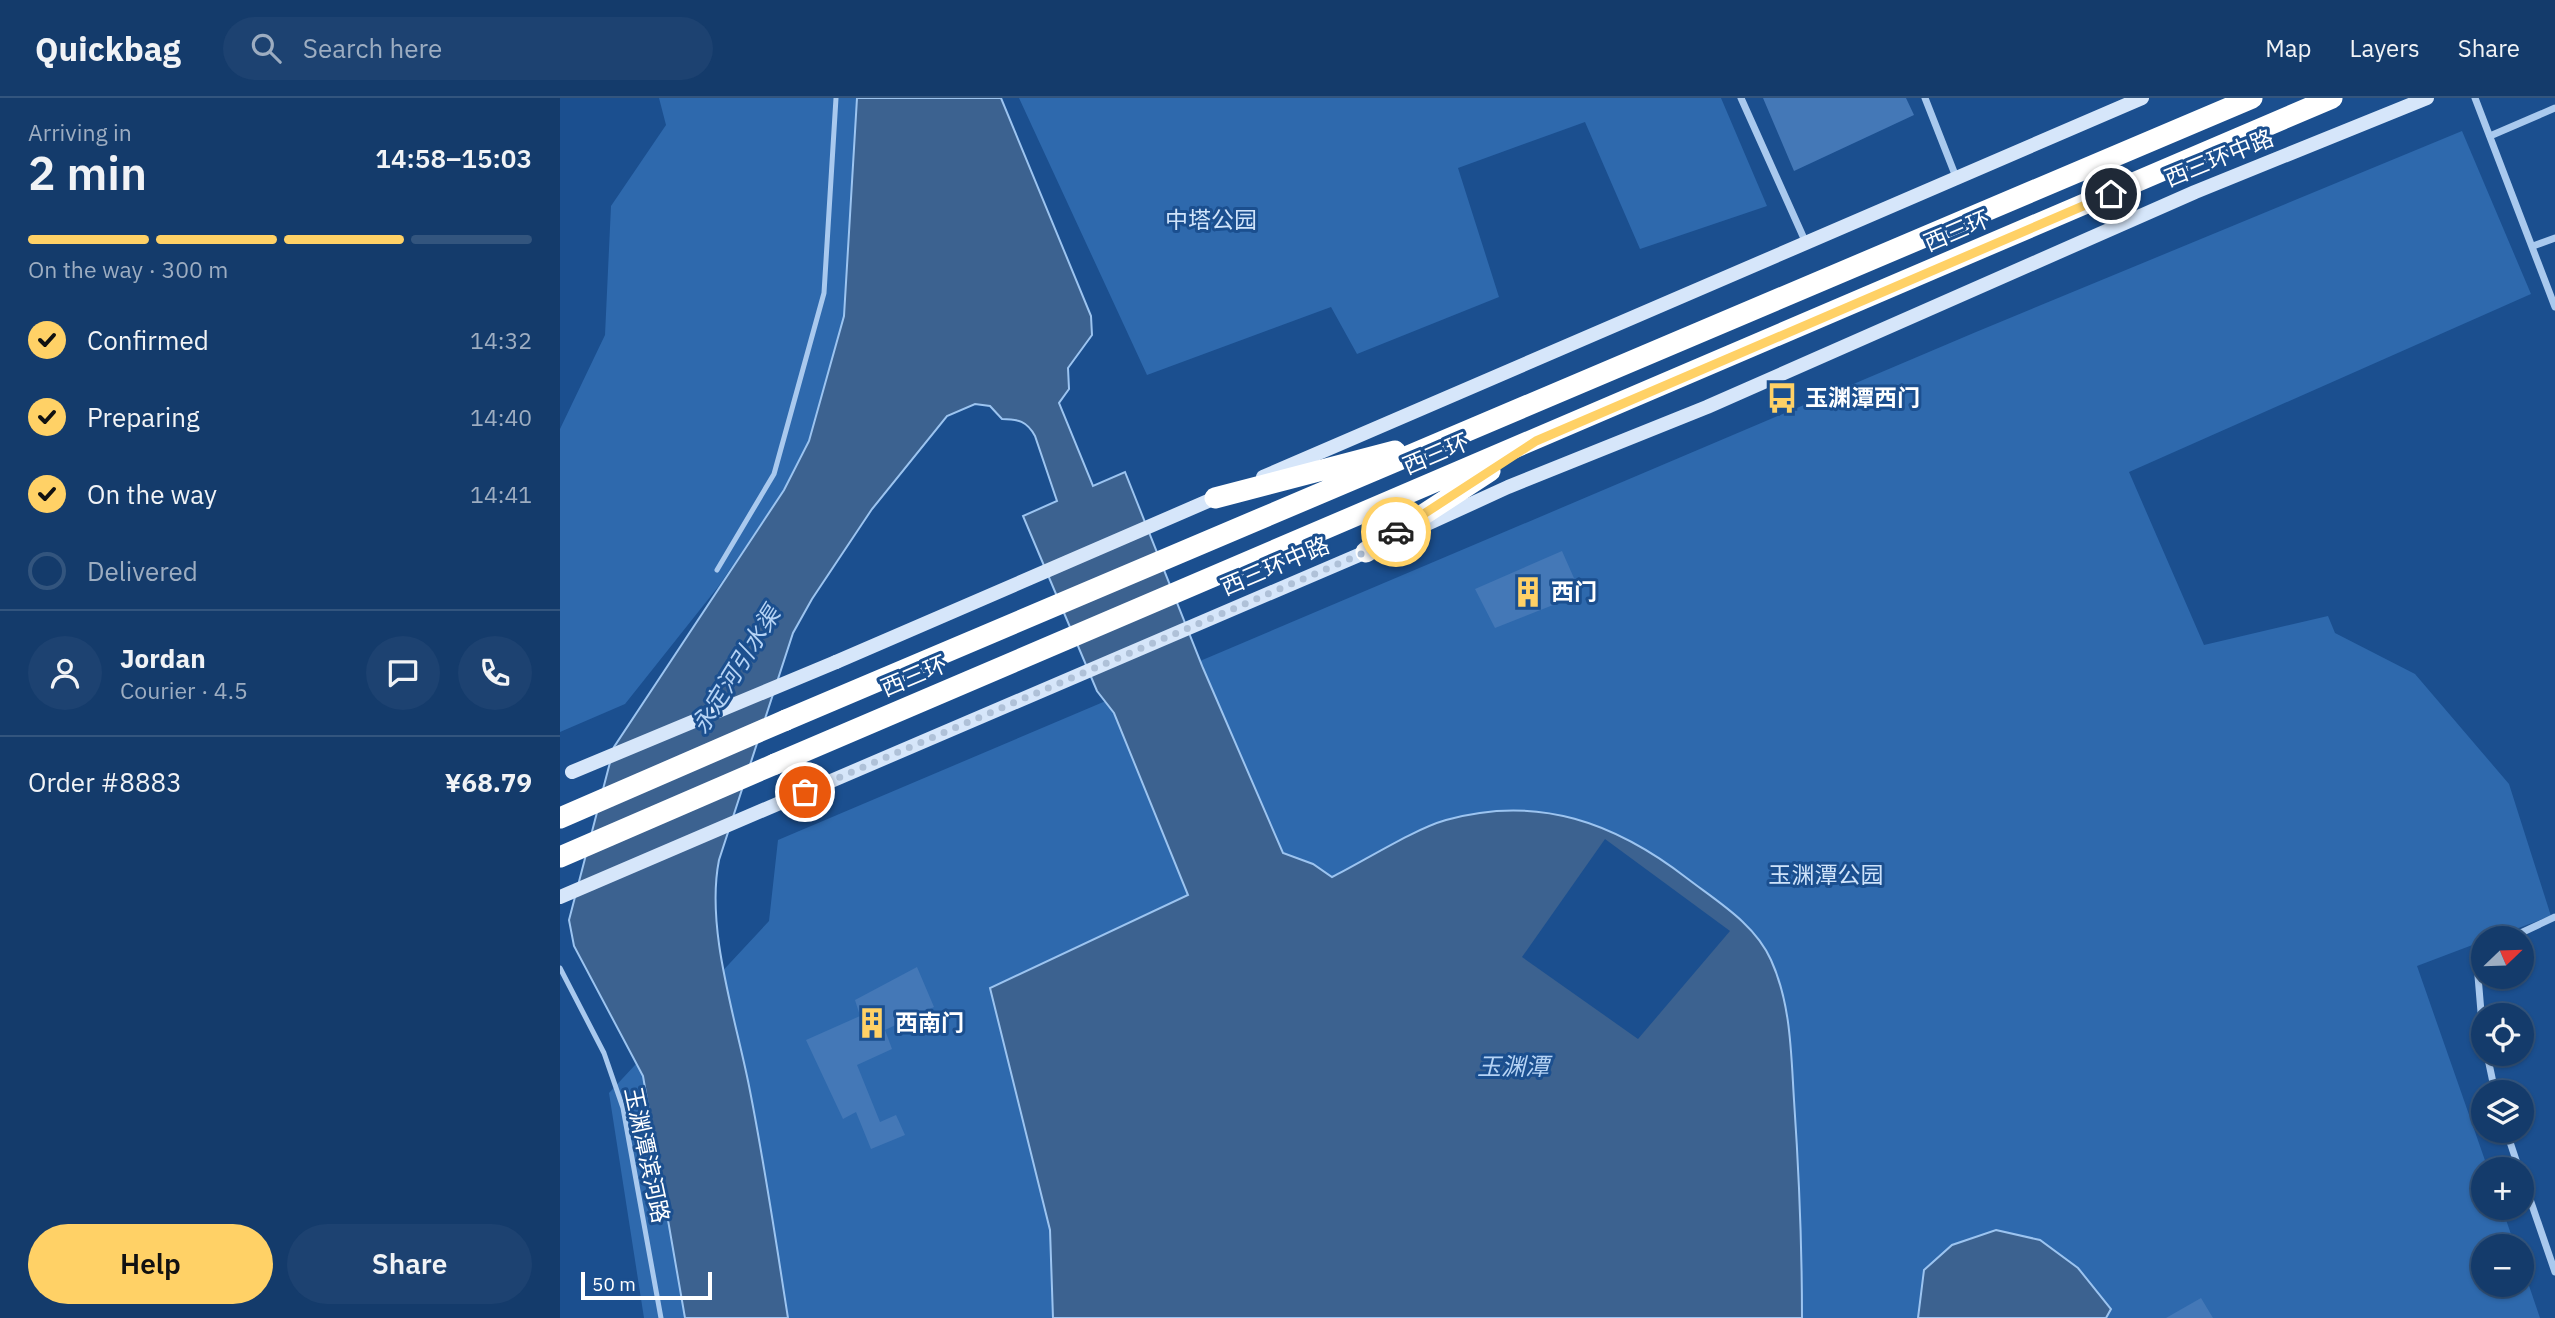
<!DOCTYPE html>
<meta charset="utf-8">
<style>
body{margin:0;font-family:"IBM Plex Sans","Noto Sans SC",sans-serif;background:#1d4271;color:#f1f3f6;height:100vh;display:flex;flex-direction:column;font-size:26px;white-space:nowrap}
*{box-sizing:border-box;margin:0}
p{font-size:23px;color:#9dadc1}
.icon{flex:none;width:38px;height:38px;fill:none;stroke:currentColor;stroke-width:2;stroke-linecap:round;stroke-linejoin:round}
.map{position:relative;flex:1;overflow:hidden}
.panel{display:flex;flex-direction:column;background:#143b6b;width:560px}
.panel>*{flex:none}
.needle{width:46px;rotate:67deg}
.controls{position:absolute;left:1911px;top:828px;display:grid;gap:14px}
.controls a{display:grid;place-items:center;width:63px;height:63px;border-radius:50%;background:#143b6b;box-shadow:0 2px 5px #0004,0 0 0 2px #33557e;font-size:35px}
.scale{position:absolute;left:21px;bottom:18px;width:131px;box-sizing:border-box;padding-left:7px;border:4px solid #fff;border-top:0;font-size:19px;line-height:24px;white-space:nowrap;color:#fff;-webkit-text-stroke:5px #1b4f8f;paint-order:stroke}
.pin{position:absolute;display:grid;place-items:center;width:60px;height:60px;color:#fff;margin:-30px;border:4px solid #fff;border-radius:50%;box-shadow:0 2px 7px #0007}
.courier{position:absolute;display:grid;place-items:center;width:70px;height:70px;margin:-35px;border:5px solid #ffd166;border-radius:50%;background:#fff;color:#222;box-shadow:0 2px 9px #0007}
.head em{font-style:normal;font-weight:600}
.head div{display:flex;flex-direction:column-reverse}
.head{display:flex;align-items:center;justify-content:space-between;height:119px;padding:0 28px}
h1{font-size:46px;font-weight:600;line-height:52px}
.bar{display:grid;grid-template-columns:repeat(4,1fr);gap:10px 7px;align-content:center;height:84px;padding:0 28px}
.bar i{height:9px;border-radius:5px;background:#33557e}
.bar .on{background:#ffd166}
.bar p{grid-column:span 4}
.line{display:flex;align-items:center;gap:18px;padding:0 28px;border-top:2px solid #33557e}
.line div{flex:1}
.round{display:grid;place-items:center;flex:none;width:74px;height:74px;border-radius:37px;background:#1d4271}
ol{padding:0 28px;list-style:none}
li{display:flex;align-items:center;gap:21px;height:77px}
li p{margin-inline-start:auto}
li .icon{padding:7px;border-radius:50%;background:#ffd166;color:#111;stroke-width:4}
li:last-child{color:#9dadc1}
li i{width:38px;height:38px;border:4px solid #33557e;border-radius:50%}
.button{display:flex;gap:14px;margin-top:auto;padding:14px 28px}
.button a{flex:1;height:80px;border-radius:42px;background:#ffd166;color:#111;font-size:28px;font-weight:600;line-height:80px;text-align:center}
.button a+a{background:#1d4271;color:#f1f3f6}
header{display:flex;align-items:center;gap:42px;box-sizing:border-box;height:98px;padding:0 35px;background:#143b6b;border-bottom:2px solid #33557e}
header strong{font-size:33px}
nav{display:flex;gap:38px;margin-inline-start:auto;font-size:24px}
.search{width:490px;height:63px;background:#1d4271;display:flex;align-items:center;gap:18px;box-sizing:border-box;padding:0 24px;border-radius:38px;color:#9dadc1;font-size:26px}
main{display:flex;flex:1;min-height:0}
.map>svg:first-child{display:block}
.green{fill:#2e69ad}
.water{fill:#3c6290;stroke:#9cc4f0;stroke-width:2}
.pier{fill:#1b4f8f}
.building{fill:#4478b7}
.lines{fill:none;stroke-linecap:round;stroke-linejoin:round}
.lane{stroke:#a9c9ee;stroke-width:5}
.street{stroke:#a9c9ee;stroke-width:7}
.secondary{stroke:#d6e6fa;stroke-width:14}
.highway{stroke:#fff;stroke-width:21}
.secondary-bridge{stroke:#d6e6fa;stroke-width:14}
.highway-bridge{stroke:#fff;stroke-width:21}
.done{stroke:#afc1d8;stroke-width:7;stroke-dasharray:0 12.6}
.route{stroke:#ffd166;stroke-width:9}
.labels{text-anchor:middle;stroke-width:6;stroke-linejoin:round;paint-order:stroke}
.street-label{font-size:23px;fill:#fff;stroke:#1b4f8f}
.park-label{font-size:23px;fill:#cfe3fa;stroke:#1b4f8f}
.poi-label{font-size:23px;font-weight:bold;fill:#fff;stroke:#1b4f8f;text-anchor:start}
.water-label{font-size:24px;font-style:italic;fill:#b5d3f5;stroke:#1b4f8f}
</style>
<header>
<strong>Quickbag</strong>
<div class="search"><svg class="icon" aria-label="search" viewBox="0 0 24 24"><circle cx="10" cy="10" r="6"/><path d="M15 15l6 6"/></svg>Search here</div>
<nav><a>Map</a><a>Layers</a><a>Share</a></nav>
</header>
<main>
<section class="panel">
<div class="head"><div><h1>2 min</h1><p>Arriving in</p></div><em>14:58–15:03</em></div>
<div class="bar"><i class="on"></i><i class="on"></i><i class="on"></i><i></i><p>On the way · 300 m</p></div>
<ol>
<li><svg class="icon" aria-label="check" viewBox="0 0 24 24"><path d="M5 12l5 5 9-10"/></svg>Confirmed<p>14:32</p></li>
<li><svg class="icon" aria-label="check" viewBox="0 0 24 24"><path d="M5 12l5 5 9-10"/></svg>Preparing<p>14:40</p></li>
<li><svg class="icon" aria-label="check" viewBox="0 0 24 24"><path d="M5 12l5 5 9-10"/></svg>On the way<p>14:41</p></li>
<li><i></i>Delivered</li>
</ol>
<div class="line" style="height:126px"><a class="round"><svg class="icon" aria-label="person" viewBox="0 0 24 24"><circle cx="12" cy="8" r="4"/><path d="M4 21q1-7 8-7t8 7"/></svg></a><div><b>Jordan</b><p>Courier · 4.5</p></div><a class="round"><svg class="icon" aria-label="chat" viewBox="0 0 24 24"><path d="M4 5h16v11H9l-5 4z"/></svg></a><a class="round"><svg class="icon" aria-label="phone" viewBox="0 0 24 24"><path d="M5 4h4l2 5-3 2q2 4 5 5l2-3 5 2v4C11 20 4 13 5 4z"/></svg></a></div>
<div class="line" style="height:91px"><div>Order #8883</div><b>¥68.79</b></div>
<div class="button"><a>Help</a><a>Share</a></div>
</section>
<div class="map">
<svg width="1995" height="1220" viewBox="0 0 1995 1220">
<rect width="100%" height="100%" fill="#1b4f8f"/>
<!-- green -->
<path class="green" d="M 99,0 L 297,0 L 284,218 L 249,343 L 224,392 L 158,489 L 65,606 L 0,634 L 0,331 L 45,237 L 51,108 L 106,27 Z
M 459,0 L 1161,0 L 1207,108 L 1080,151 L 1025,24 L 898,70 L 939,199 L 797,256 L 771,209 L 587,277 Z
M 1902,33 L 1971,196 L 1569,374 L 1644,547 L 1768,518 L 1775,535 L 1855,576 L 1949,686 L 1991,818 L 1932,840 L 1923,840 L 1923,843 L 1857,868 L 1928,1071 L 1923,1071 L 1923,1110 L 1942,1110 L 1955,1148 L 1923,1148 L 1923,1186 L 1962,1186 L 1962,1167 L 1980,1220 L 84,1220 L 49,995 L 209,823 L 218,742 L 1416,234 Z"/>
<!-- water -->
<path class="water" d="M 297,0 L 441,0 L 531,218 L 532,237 L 508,270 L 509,291 L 499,305 L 533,388 L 565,374 L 643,570 L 723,755 L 753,766 L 772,779 C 804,763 854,731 886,722 C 978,696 1056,725 1128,781 C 1158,804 1195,826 1211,862 C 1231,906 1231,955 1234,1002 C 1239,1075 1242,1147 1242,1220 L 493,1220 L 490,1132 L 430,890 L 628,797 L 554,615 L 537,593 L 463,418 L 497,403 L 475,338 C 467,323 458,321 442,321 L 430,308 L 415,306 L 387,318 L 312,411 L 252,501 L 233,535 L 159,762 C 145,832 177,924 190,993 C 205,1069 216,1144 228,1220 L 125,1220 L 83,978 L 14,848 L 9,822 L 54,649 L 224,392 L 249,343 L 284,218 Z
M 1436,1132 L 1480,1142 L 1518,1170 L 1551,1211 L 1546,1220 L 1358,1220 L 1364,1172 L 1392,1147 Z"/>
<!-- pier -->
<path class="pier" d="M 1045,741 L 1170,833 L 1078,941 L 962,859 Z"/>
<!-- building -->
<path class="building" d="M 1203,0 L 1346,0 L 1354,17 L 1234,73 Z
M 1002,453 L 1021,496 L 935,530 L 915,491 Z
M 357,869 L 374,909 L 325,932 L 332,951 L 297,967 L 320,1024 L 336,1017 L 345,1037 L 311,1051 L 296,1014 L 283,1021 L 246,942 L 300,918 L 295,902 Z
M 1641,1200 L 1653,1220 L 1606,1220 Z"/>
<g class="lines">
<!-- lane -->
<path class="lane" d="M 157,472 L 214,376 L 264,195 L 276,0
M 0,870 L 44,955 L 63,1010 L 101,1220"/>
<!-- street -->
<path class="street" d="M 1181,0 L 1246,145
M 1365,0 L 1396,79
M 1915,0 L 1995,209
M 1930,38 L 1995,10
M 1973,148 L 1995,140
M 1950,840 L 1995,819
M 1923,865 L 1918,878 L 1923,938
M 1927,956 L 1935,994
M 1946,1032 L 1959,1071
M 1962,1078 L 1995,1174"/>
<!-- secondary -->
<path class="secondary" d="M 703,379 L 1582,0
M 854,432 L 948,389 L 1147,309 L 1635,94 L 1867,0
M 276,564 L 662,397
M 0,799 L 813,451"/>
<!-- highway -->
<path class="highway" d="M 655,400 L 835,353
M 806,454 L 930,373
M 226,622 L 1692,0
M 215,666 L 1772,0"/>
<!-- secondary-bridge -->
<path class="secondary-bridge" d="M 12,674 L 276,564"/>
<!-- highway-bridge -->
<path class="highway-bridge" d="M 0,720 L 226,622
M 0,759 L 215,666"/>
</g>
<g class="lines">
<!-- done -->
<path class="done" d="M 245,694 L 806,454 L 836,434"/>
<!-- route -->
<path class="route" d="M 836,434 L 976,343 L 1551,96"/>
</g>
<!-- icons -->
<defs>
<symbol id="bus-bare" viewBox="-9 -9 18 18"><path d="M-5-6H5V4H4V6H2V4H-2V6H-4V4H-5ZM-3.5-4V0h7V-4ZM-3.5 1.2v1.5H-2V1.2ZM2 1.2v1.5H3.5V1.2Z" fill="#ffd166" stroke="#1b4f8f" stroke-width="2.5" paint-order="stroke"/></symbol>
<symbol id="building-bare" viewBox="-9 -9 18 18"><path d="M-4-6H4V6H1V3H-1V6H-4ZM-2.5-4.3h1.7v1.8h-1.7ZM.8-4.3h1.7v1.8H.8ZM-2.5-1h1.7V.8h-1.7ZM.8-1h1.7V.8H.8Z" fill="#ffd166" stroke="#1b4f8f" stroke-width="2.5" paint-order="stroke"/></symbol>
</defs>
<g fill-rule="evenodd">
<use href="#bus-bare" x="1200" y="278" width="44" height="44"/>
<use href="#building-bare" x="946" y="472" width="44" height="44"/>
<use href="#building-bare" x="290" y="903" width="44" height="44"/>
</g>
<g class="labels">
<!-- street labels -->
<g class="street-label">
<text transform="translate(1659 60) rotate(-22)" y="8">西三环中路</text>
<text transform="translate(1397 133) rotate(-23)" y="8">西三环</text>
<text transform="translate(876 356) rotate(-23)" y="8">西三环</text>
<text transform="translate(715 468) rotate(-23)" y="8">西三环中路</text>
<text transform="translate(354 578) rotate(-23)" y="8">西三环</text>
<text transform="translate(87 1057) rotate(78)" y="8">玉渊潭滨河路</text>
</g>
<!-- park labels -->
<g class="park-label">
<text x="651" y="130">中塔公园</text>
<text x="1266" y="785">玉渊潭公园</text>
</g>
<!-- poi labels -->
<g class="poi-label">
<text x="1245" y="308">玉渊潭西门</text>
<text x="991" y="502">西门</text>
<text x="335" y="933">西南门</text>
</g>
<!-- water labels -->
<g class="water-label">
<text transform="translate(176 572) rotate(-58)" y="8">永定河引水渠</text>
<text x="953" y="977">玉渊潭</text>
</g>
</g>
</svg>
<div class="controls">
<a><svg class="needle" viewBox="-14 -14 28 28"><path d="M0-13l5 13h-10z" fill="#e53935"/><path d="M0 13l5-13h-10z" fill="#9dadc1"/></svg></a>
<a><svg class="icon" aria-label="locate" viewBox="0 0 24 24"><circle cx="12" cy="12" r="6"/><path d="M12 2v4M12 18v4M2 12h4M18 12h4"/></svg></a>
<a><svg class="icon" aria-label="layers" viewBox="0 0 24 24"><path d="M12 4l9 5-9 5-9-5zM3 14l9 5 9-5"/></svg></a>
<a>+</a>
<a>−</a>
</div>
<div class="scale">50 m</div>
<div class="pin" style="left:245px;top:694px;background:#ea580c"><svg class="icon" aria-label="bag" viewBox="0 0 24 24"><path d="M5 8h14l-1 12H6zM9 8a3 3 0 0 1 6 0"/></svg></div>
<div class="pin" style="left:1551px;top:96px;background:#1f2937"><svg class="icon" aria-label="home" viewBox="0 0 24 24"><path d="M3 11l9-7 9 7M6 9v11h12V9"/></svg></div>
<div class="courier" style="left:836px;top:434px"><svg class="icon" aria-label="car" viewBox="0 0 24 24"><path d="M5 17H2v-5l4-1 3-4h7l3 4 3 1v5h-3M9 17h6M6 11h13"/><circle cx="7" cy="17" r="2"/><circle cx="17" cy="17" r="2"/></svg></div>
</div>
</main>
